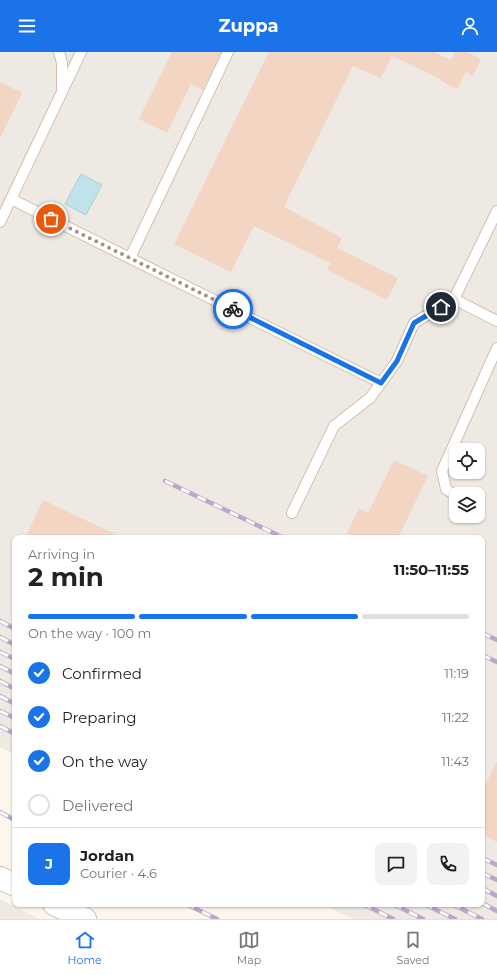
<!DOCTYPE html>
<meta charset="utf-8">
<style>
body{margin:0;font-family:Montserrat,sans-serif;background:#f2f2f2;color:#222;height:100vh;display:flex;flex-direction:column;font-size:15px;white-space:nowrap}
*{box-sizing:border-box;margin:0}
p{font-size:13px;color:#767676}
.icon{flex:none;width:22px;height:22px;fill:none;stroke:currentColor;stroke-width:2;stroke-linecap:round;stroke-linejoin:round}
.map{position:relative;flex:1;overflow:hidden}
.drawer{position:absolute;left:12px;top:483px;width:473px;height:372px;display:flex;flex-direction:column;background:#fff;border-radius:8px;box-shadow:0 1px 3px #0004}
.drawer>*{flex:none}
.controls{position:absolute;left:449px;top:391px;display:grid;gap:8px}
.controls a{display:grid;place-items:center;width:36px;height:36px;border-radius:8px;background:#fff;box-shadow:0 1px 3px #0004;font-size:20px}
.pin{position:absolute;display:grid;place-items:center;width:34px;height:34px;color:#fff;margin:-17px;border:2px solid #fff;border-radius:50%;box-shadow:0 1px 4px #0007}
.courier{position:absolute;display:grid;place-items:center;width:40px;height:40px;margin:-20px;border:3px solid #1a73e8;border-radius:50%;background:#fff;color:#222;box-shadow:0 1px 5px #0007}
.head em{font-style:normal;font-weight:700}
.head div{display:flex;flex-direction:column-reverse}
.head{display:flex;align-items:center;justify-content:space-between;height:68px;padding:0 16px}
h1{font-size:26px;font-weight:700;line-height:30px}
.bar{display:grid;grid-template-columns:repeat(4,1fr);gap:6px 4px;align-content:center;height:48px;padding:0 16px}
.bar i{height:5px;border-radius:3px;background:#e0e0e0}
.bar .selected{background:#1a73e8}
.bar p{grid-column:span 4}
.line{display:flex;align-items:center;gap:10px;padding:0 16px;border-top:1px solid #e0e0e0}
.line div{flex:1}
.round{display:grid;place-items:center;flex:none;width:42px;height:42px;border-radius:8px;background:#f2f2f2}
ol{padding:0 16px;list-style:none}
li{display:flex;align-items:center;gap:12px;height:44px}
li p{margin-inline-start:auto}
li .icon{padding:4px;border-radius:50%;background:#1a73e8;color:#fff;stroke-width:4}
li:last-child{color:#767676}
li i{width:22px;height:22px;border:2px solid #e0e0e0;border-radius:50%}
header{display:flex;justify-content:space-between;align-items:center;height:52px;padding:0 16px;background:#1a73e8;color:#fff;font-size:18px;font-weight:700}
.tab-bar{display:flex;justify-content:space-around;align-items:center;height:56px;border-top:1px solid #e0e0e0;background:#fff;font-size:11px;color:#767676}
.tab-bar a{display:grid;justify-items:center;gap:2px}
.tab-bar .selected{color:#1a73e8}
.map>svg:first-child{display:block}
.industrial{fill:#efe9e4;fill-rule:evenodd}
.water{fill:#bfe3e8;stroke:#a5d3da}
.building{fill:#f3d5c3}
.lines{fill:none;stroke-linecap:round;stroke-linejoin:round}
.service-casing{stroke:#d1beb0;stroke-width:12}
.tertiary-casing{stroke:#d1beb0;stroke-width:24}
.service{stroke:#fff;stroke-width:10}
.tertiary{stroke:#fff;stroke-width:22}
.rail-casing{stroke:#b9a8c9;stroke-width:4.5}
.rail{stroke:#fffaf3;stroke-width:3;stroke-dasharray:9;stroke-linecap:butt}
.done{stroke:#a89285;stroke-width:4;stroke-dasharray:0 7.2}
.route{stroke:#1a73e8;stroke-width:5}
</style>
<header><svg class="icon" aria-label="menu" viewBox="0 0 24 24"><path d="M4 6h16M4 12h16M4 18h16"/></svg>Zuppa<svg class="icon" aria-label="person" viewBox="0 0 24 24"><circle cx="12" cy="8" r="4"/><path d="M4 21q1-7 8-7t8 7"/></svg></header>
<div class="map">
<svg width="497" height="867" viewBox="0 0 497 867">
<rect width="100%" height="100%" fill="#fdf6ec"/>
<!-- industrial -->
<path class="industrial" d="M 0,0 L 497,0 L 497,867 L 353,867 L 322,852 L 482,852 L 482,486 L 15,486 L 15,702 L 0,695 ZM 456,398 L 478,398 L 478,420 L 456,420 ZM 456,442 L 478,442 L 478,464 L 456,464 Z
M 0,847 L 39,867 L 0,867 Z"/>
<!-- water -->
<path class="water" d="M 81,122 L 102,133 L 86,163 L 65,152 Z"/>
<!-- building -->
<path class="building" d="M 172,0 L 221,0 L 203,38 L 191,32 L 167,81 L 139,67 Z
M 269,0 L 434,0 L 451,8 L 455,0 L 467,0 L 481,7 L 473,24 L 466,20 L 457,37 L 441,29 L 442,28 L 392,4 L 381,26 L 353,14 L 284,155 L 342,186 L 337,196 L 398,226 L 387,248 L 327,218 L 330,211 L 254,174 L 231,220 L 174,192 Z
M 0,30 L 22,41 L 0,86 Z
M 394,408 L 428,424 L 398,486 L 357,486 L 347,481 L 359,456 L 368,461 Z
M 43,448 L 123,486 L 25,486 Z
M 497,709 L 497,790 L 482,782 L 482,739 Z"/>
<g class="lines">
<defs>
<path id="service" d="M 59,0 L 62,11 L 62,37
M 11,147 L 381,331
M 0,170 L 81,0
M 130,206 L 228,0
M 454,247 L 497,159
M 456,444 L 446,437 L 442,419 L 497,296
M 292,461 L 334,374 L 370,346 L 397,309 L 414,271 L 454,247 L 497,269"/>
<path id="tertiary" d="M 0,826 L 15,833
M 54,852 L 85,867"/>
</defs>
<!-- service casing -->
<use href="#service" class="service-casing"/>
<!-- tertiary casing -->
<use href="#tertiary" class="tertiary-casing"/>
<!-- service -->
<use href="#service" class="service"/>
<!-- tertiary -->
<use href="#tertiary" class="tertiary"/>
<defs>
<path id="rail" d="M 165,429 L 284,486
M 0,569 L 15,577
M 482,581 L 497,588
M 0,585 L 15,593
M 0,600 L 15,607
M 482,603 L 497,610
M 0,614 L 15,622
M 0,629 L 15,637
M 0,644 L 15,652
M 0,659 L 15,666
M 0,674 L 15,682
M 0,760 L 15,768
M 482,806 L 497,813
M 482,821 L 497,828
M 482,836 L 497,844
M 482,851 L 497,859
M 186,852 L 217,867
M 363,852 L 393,867
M 393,852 L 423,867
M 424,852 L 455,867
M 452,852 L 482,867"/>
</defs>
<!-- rail casing -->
<use href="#rail" class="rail-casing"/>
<!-- rail -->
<use href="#rail" class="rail"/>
</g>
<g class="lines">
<!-- done -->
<path class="done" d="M 51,167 L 233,257"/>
<!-- route -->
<path class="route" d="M 233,257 L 381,331 L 397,309 L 414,271 L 441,255"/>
</g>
</svg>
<div class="controls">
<a><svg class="icon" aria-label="locate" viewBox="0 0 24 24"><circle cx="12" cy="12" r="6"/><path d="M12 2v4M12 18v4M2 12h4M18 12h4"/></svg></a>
<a><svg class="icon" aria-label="layers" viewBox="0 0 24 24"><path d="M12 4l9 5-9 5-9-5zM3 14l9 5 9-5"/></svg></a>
</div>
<div class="pin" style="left:51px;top:167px;background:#ea580c"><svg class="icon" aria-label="bag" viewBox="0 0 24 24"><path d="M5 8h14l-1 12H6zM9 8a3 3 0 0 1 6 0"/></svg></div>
<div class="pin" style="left:441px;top:255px;background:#1f2937"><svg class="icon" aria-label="home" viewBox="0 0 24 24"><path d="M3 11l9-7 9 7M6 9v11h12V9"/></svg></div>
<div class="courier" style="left:233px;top:257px"><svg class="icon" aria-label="bike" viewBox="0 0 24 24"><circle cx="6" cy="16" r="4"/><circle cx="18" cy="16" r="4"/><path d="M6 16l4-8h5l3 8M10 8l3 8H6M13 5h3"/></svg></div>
<section class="drawer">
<div class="head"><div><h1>2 min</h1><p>Arriving in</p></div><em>11:50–11:55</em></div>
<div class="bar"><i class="selected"></i><i class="selected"></i><i class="selected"></i><i></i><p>On the way · 100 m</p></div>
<ol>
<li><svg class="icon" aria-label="check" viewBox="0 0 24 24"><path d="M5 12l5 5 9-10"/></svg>Confirmed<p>11:19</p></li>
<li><svg class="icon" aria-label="check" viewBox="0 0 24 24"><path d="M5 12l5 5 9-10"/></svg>Preparing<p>11:22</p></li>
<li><svg class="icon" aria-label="check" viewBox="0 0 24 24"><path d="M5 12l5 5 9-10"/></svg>On the way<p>11:43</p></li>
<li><i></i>Delivered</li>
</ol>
<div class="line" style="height:72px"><b class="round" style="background:#1a73e8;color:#fff">J</b><div><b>Jordan</b><p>Courier · 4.6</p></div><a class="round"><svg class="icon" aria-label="chat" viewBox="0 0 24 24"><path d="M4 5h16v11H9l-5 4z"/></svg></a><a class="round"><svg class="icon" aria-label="phone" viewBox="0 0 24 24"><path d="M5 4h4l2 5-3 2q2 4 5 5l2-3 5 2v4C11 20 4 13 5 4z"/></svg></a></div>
</section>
</div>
<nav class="tab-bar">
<a class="selected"><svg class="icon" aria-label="home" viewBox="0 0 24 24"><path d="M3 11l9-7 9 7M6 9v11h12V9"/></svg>Home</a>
<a><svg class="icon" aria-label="map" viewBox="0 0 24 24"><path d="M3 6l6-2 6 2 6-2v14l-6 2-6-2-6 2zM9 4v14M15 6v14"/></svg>Map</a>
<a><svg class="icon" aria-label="saved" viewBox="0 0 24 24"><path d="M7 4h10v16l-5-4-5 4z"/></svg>Saved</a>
</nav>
